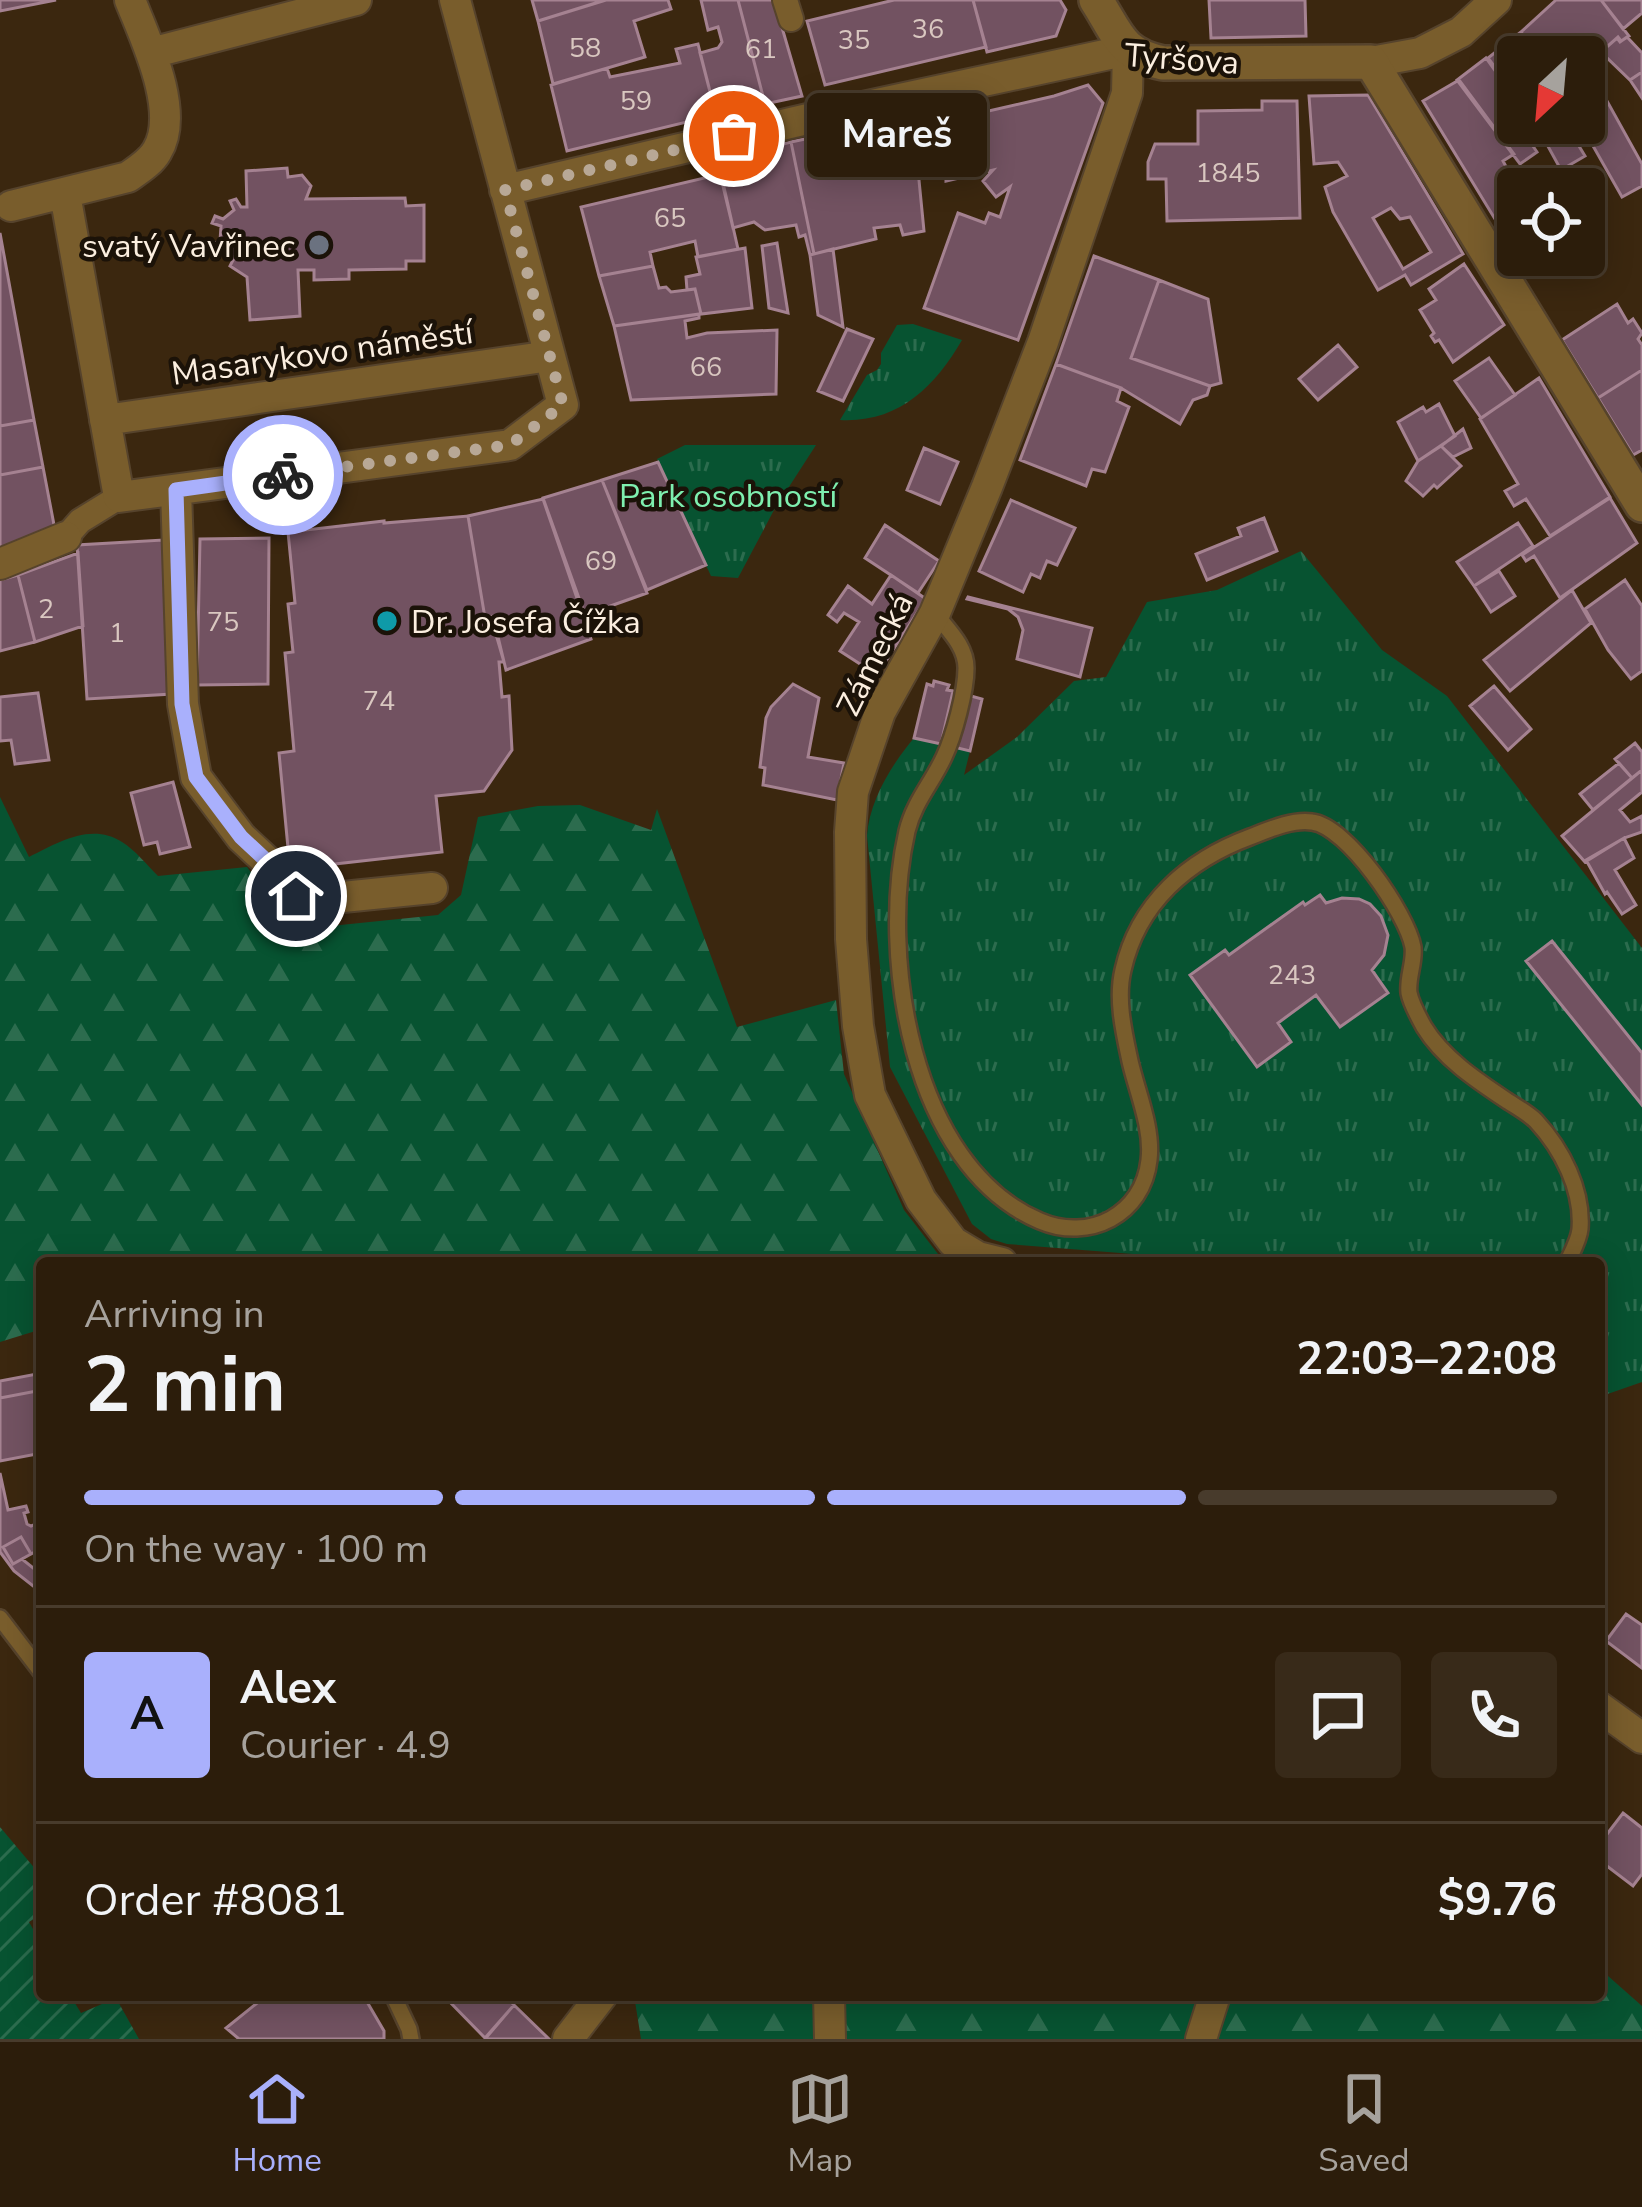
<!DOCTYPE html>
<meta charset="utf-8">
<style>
body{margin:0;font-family:"Nunito Sans",sans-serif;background:#382a19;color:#f1f3f6;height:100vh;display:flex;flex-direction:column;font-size:45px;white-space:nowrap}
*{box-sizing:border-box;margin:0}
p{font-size:39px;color:#a6a29d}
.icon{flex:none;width:66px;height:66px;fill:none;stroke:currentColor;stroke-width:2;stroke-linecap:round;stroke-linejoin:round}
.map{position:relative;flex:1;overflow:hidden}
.sheet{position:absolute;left:36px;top:1257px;width:1569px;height:744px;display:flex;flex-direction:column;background:#2c1d0b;border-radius:12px;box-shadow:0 6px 30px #0003,0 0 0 3px #483b2c}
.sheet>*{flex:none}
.needle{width:78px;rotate:206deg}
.buttons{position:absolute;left:1497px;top:36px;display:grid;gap:24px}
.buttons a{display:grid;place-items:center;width:108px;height:108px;border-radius:12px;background:#2c1d0b;box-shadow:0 6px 30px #0003,0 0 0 3px #483b2c;font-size:60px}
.pin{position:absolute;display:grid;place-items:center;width:102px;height:102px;color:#fff;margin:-51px;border:6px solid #fff;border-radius:50%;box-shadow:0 3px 12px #0007}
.courier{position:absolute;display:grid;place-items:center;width:120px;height:120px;margin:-60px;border:9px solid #a9b0fc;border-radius:50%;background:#fff;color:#222;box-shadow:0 3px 15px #0007}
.bubble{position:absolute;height:84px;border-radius:12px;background:#2c1d0b;box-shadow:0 6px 30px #0003,0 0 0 3px #483b2c;font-size:39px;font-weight:700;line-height:84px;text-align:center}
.overview em{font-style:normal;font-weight:700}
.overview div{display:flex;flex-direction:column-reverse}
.overview{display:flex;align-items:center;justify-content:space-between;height:204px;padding:0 48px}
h1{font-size:78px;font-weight:700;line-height:90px}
.bar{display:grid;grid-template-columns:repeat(4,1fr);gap:18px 12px;align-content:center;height:144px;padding:0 48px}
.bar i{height:15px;border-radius:9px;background:#483b2c}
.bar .on{background:#a9b0fc}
.bar p{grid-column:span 4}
.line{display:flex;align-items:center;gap:30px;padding:0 48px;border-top:3px solid #483b2c}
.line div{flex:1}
.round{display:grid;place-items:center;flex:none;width:126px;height:126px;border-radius:12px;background:#382a19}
.menu{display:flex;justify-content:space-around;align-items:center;height:168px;border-top:3px solid #483b2c;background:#2c1d0b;font-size:33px;color:#a6a29d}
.menu a{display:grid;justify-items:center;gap:6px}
.menu .on{color:#a9b0fc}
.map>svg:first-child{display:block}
.forest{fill:url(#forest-firs)}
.park{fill:url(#park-tufts)}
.garden{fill:url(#garden-furrows)}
.building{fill:#725261;stroke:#a58291;stroke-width:3;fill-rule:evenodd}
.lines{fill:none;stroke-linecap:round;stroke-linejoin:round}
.service-casing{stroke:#56432c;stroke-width:20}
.pedestrian-casing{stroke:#56432c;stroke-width:28}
.minor-casing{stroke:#56432c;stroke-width:34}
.tertiary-casing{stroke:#56432c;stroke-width:38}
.service{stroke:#795d2c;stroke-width:15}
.pedestrian{stroke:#795d2c;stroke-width:24}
.minor{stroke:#795d2c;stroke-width:30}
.tertiary{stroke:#795d2c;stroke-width:33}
.done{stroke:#b8a896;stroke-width:12;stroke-dasharray:0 21.6}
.route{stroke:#a9b0fc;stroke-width:15}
.worship-dot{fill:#6b7280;stroke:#1b1208;stroke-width:4.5}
.culture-dot{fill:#0f9aa8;stroke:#1b1208;stroke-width:4.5}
.labels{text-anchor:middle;stroke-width:9;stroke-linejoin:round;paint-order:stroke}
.number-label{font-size:27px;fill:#d9c7c0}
.street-label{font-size:33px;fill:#fbeedf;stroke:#1b1208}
.poi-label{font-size:33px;fill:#fbeedf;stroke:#1b1208;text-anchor:end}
.park-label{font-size:33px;fill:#7eefaf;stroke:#1b1208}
</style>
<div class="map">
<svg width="1642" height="2039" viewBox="0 0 1642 2039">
<defs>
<pattern id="forest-firs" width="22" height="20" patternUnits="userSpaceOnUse" patternTransform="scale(3)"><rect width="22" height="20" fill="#075331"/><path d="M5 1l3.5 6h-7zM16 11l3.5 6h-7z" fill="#2c6c4e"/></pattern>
<pattern id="park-tufts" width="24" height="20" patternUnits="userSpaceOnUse" patternTransform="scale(3)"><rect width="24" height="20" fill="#075331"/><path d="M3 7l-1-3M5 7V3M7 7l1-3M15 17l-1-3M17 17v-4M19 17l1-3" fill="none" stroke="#2c6c4e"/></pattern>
<pattern id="garden-furrows" width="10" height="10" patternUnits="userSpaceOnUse" patternTransform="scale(3)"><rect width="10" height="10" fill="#075331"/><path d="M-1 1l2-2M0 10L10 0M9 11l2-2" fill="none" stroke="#2c6c4e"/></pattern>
</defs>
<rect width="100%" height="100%" fill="#3b270f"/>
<!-- forest -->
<path class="forest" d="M 0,797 L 29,857 C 57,843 91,822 122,842 C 135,850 147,865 158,876 L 247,867 L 275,904 L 321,927 L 438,915 L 461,895 L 478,817 L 538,806 L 580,805 L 651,830 L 657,809 L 737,1027 L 836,1000 L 844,1074 L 904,1210 L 945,1263 L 42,1263 L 42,1329 L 0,1342 Z
M 1599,1968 L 1642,2006 L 1642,2039 L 641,2039 L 634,1995 L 1599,1995 Z"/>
<!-- park -->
<path class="park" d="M 913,324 L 962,340 C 934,388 898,423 840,420 L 867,375 L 877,370 L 881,364 L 881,353 L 897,325 Z
M 685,445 L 816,445 L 774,510 L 738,578 L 711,576 L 657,459 Z
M 1301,551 L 1382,650 L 1447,696 L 1642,948 L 1642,1382 L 1599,1397 L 1599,1263 L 1247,1263 L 1007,1244 L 991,1239 L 972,1224 L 890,1067 L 867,836 C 869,801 892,764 914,738 L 970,751 L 964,775 L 1017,737 L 1074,681 L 1106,677 L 1147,602 L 1217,590 Z"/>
<!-- garden -->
<path class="garden" d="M 0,1827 L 42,1877 L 42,1914 L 29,1922 L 42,1945 L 42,1995 L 70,1995 L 81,2013 L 116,1998 L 139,2039 L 0,2039 Z"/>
<!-- building -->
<path class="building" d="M 0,0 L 56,0 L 0,11 Z
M 532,0 L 605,0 L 538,21 Z
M 606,0 L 668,0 L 671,9 L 634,21 L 645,57 L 553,84 L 538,21 Z
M 701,0 L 738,0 L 765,104 L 716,115 L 700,53 L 718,48 L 722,42 L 718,27 L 708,30 Z
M 738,0 L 774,0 L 802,96 L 765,104 Z
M 894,0 L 973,0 L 986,47 L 825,85 L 807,21 Z
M 973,0 L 1060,0 L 1066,10 L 1056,36 L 987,52 Z
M 1209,0 L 1305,0 L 1306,36 L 1211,38 Z
M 1556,0 L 1601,0 L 1629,36 L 1621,41 L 1618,37 L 1584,67 L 1584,57 L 1539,57 L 1521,32 Z
M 1601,0 L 1642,0 L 1642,13 L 1623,29 Z
M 1521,32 L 1539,57 L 1518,57 L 1518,98 L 1488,58 Z
M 1627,37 L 1642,53 L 1642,72 L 1630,80 L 1601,52 L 1617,38 L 1620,42 Z
M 698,44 L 716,115 L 567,151 L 551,85 L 607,68 L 610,77 L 680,63 L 676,49 Z
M 1486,58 L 1518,103 L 1518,124 L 1537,152 L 1520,164 L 1457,80 Z
M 1587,65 L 1642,164 L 1642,186 L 1622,197 L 1580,123 L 1584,123 L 1584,67 Z
M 1642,72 L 1642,98 L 1630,80 Z
M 1459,80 L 1514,154 L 1503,161 L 1516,185 L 1530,177 L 1538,189 L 1518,189 L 1518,206 L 1495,219 L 1423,101 Z
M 1088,85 L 1103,103 L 1018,340 L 924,308 L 958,213 L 985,223 L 989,213 L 1000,217 L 1010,187 L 996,197 L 983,181 L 993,170 L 946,181 L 945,121 L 1054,96 Z
M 1368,95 L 1463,254 L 1411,285 L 1405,275 L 1378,290 L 1333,212 L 1325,187 L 1347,176 L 1338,162 L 1314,164 L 1309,96 ZM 1391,208 L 1400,219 L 1410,217 L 1431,252 L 1403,269 L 1373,218 Z
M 1262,101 L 1297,101 L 1300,218 L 1167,221 L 1166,179 L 1148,179 L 1148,162 L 1155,144 L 1198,144 L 1198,111 L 1262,110 Z
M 912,109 L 924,231 L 903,235 L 900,225 L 874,228 L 876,239 L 814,254 L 791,142 L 872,125 L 881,114 Z
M 1550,123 L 1565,123 L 1585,156 L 1561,170 L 1539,130 Z
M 791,142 L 814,254 L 810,255 L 805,235 L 799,237 L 796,225 L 765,230 L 754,222 L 733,228 L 717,161 Z
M 287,168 L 288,177 L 302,175 L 311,186 L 306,199 L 405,198 L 406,206 L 424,205 L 424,261 L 406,261 L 406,269 L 349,270 L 349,279 L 314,280 L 314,270 L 298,270 L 300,316 L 250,320 L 247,277 L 230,266 L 234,258 L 223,247 L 215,250 L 213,244 L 220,241 L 221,226 L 212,223 L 215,216 L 223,219 L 234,210 L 230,201 L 236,199 L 241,207 L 247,207 L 246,171 Z
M 721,174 L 738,249 L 698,257 L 695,241 L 650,252 L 653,266 L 599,276 L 581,207 Z
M 0,233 L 34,420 L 0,426 Z
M 777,243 L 788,313 L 769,308 L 762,246 Z
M 745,248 L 752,308 L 701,314 L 695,289 L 687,290 L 686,277 L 700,274 L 696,257 Z
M 833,249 L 843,327 L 818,315 L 810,255 Z
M 1094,256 L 1159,280 L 1131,358 L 1210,386 L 1207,395 L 1193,400 L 1180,424 L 1121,388 L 1056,364 Z
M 1464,264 L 1504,325 L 1453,362 L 1439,340 L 1435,342 L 1431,336 L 1434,333 L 1420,310 L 1436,300 L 1429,289 Z
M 653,266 L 659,288 L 666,287 L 671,292 L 695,289 L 701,314 L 614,326 L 599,276 Z
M 1159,280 L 1208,299 L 1221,383 L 1210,386 L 1131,358 Z
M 1617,304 L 1628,323 L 1633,319 L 1642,333 L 1638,339 L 1642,345 L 1642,370 L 1598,398 L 1562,340 Z
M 699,314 L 699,318 L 685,321 L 687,338 L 707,333 L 777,330 L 776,394 L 631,400 L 614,326 Z
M 847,329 L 873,339 L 843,401 L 818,391 Z
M 1338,345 L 1357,367 L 1318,400 L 1299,379 Z
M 1489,358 L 1515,395 L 1481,418 L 1455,381 Z
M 1056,364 L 1121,388 L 1117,401 L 1129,407 L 1105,472 L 1092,469 L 1086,486 L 1020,460 Z
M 1642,370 L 1642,450 L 1633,455 L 1598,398 Z
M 1539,378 L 1610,497 L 1550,536 L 1526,499 L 1514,506 L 1505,491 L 1518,484 L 1480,419 Z
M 1439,404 L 1455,436 L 1418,461 L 1398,422 L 1423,407 L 1426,412 Z
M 34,420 L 43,467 L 0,475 L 0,426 Z
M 1463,429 L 1471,448 L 1453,457 L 1441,446 Z
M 1441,446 L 1461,466 L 1437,488 L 1434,485 L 1423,496 L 1406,481 L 1418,461 Z
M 924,448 L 958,462 L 940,504 L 907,490 Z
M 658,462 L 706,565 L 647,590 L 602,480 Z
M 43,467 L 55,530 L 0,552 L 0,475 Z
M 602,480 L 647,593 L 585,615 L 543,498 Z
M 1610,498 L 1637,543 L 1560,598 L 1534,556 L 1526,561 L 1522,555 Z
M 543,499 L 591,639 L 506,670 L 493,616 L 485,618 L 468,516 Z
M 1011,500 L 1075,528 L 1057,565 L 1047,561 L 1040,578 L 1031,574 L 1023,592 L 979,571 Z
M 468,516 L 485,618 L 491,617 L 504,662 L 499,662 L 502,697 L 509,696 L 512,750 L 484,791 L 436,796 L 442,852 L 290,869 L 279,753 L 294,751 L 285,653 L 293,652 L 288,604 L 295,603 L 288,532 L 384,521 L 384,523 Z
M 1264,518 L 1277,551 L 1207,580 L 1196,554 L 1241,536 L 1238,528 Z
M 1518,523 L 1533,546 L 1474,586 L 1457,562 Z
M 885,525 L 939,561 L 918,593 L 865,558 Z
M 269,538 L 268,684 L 197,685 L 200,539 Z
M 163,540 L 172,694 L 87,699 L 77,545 Z
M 78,553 L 83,626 L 35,642 L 18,575 Z
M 1499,571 L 1515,596 L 1491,612 L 1474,586 Z
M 18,575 L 35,642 L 0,651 L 0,580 Z
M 891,575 L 926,599 L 877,675 L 840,651 L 859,622 L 844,613 L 837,622 L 828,615 L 848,586 L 872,604 Z
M 1625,580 L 1642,606 L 1642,671 L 1631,679 L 1608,650 L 1585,609 Z
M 1572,590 L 1591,623 L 1510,691 L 1484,660 Z
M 968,597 L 1092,628 L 1080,677 L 1017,659 L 1023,630 L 1018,617 L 1008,609 L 967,599 Z
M 934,681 L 949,685 L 947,690 L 953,691 L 941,744 L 914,738 L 927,684 L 933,686 Z
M 793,684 L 819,698 L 808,757 L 844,763 L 837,800 L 763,785 L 765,768 L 760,767 L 766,718 L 771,707 Z
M 1494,686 L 1531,729 L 1508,750 L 1470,706 Z
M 953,691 L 982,699 L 970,751 L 941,744 Z
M 38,693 L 49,760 L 15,764 L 11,740 L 0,741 L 0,697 Z
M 1635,743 L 1642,752 L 1642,770 L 1632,778 L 1615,759 Z
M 1619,763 L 1632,778 L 1593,810 L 1580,794 Z
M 1642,770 L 1642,792 L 1620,810 L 1630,822 L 1642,816 L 1642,832 L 1624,838 L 1585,862 L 1562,836 Z
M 173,782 L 190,847 L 160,854 L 157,842 L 144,845 L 131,793 Z
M 1624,838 L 1634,858 L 1615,870 L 1636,905 L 1622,914 L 1607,892 L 1605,894 L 1586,860 Z
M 1320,895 L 1326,903 L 1342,898 L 1359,899 L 1370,904 L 1381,916 L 1388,935 L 1384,955 L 1372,970 L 1388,993 L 1340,1027 L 1316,995 L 1278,1023 L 1291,1042 L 1257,1067 L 1190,975 L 1225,950 L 1229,955 L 1303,902 L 1305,905 Z
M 1552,941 L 1642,1053 L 1642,1105 L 1526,961 Z
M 42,1373 L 42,1390 L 0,1398 L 0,1381 Z
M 42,1390 L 42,1453 L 0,1461 L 0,1398 Z
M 0,1473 L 8,1510 L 26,1506 L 28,1512 L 24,1513 L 27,1524 L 31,1526 L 42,1521 L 42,1548 L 31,1554 L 21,1537 L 3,1547 L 13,1564 L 22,1559 L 42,1575 L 42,1593 L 14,1571 L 0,1552 Z
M 21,1537 L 31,1554 L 13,1564 L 3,1547 Z
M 1626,1614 L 1642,1625 L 1642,1668 L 1606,1641 Z
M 1623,1813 L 1642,1828 L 1642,1874 L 1633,1886 L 1599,1860 L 1599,1834 L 1604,1838 Z
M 267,1995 L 363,1995 L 384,2031 L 384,2039 L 239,2039 L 226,2028 Z
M 443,1995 L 504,1995 L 514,2005 L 485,2038 Z
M 514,2005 L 549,2039 L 485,2039 Z"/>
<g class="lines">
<defs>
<path id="service" d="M 935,613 C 948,630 966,646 966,668 C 966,691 954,736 944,757 C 932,783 914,802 907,831 C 879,953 910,1166 1040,1221 C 1089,1242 1143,1215 1149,1160 C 1153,1128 1137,1092 1130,1061 C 1124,1033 1116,999 1123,970 C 1138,903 1188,860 1250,837 C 1268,830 1292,819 1312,822 C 1347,826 1407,914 1413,947 C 1415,962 1407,978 1409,993 C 1411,1003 1419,1018 1424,1027 C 1443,1058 1476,1080 1506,1100 C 1515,1106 1528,1113 1536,1121 C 1562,1149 1583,1190 1580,1229 C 1579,1240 1572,1252 1567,1263
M 0,1618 L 42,1673
M 393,1995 L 409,2029 L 411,2039"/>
<path id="pedestrian" d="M 785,0 L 791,19
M 66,537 L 80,521 L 119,497"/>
<path id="minor" d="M 151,53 L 356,0
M 1371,62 L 1420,53 L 1461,32 L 1496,0
M 505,190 L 816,117 L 1128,50 L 1127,93 L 1043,342 L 987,487 L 935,613 L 880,712 L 853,792 L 850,832 L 851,939 L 858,1026 L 870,1095 L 921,1200 L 953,1242 L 978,1257 L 1002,1263
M 65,194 L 119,497 L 510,445 L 563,405 L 455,0
M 11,206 L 128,177 C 138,170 151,162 157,151 C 181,112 145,38 130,0
M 105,420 L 550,356
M 176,490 L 183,704 L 196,777 L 241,837 L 271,865 L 283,887 L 297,896 L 313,900 L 432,888
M 0,564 L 66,537
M 1599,1707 L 1642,1738
M 829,1995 L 830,2039
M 568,2039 L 602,1995
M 1201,2039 L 1215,1995"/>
<path id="tertiary" d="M 1096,0 C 1118,34 1120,54 1163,63 L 1371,62 L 1642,505"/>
</defs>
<!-- service casing -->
<use href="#service" class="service-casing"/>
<!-- pedestrian casing -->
<use href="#pedestrian" class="pedestrian-casing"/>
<!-- minor casing -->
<use href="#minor" class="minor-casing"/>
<!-- tertiary casing -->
<use href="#tertiary" class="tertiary-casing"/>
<!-- service -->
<use href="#service" class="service"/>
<!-- pedestrian -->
<use href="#pedestrian" class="pedestrian"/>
<!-- minor -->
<use href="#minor" class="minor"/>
<!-- tertiary -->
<use href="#tertiary" class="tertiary"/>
</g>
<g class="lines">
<!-- done -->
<path class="done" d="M 283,475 L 510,445 L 563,405 L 505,190 L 734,136"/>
<!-- route -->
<path class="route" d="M 283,475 L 176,490 L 182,704 L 196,777 L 241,837 L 271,865 L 283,887 L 296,896"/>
</g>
<!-- markers -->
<circle class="worship-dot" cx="319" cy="245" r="12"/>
<circle class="culture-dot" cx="387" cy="621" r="12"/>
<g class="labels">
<!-- number labels -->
<g class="number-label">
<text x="928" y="38">36</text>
<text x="854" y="49">35</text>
<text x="585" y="57">58</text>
<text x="761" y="58">61</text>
<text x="636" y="110">59</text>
<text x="1228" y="182">1845</text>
<text x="670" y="227">65</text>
<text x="706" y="376">66</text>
<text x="601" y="570">69</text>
<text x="46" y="618">2</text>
<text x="223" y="631">75</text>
<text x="117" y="642">1</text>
<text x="379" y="710">74</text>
<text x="1292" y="984">243</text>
</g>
<!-- street labels -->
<g class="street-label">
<text transform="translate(1182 58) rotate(4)" y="12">Tyršova</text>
<text transform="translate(322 352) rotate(-8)" y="12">Masarykovo náměstí</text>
<text transform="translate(874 654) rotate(-64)" y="12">Zámecká</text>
</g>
<!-- poi labels -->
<g class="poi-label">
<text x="295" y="257">svatý Vavřinec</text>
<text x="411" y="633" text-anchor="start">Dr. Josefa Čížka</text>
</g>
<!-- park labels -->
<g class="park-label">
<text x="728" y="507">Park osobností</text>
</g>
</g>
</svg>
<div class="buttons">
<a><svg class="needle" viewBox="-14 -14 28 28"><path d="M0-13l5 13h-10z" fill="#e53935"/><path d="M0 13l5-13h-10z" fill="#a6a29d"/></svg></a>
<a><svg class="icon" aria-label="locate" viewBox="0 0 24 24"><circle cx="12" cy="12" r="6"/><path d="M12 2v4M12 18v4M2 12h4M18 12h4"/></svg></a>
</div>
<div class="pin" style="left:734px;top:136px;background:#ea580c"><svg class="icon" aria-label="bag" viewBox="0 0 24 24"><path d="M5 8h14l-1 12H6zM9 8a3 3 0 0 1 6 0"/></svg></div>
<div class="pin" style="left:296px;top:896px;background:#1f2937"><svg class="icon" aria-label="home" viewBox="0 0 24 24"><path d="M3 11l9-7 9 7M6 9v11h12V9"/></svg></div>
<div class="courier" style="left:283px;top:475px"><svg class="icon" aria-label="bike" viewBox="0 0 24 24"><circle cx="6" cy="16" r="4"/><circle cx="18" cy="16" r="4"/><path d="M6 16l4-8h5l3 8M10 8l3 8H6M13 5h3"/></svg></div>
<div class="bubble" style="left:807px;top:93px;width:180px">Mareš</div>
<section class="sheet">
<div class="overview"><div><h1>2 min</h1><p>Arriving in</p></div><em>22:03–22:08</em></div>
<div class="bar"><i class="on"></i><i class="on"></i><i class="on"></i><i></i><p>On the way · 100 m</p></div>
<div class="line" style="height:216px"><b class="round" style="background:#a9b0fc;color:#111">A</b><div><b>Alex</b><p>Courier · 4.9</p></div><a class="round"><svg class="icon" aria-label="chat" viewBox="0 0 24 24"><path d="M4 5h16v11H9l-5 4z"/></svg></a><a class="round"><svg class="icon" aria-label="phone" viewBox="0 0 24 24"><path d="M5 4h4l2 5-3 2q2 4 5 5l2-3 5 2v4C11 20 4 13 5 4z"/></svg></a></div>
<div class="line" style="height:156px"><div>Order #8081</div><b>$9.76</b></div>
</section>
</div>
<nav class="menu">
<a class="on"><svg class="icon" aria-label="home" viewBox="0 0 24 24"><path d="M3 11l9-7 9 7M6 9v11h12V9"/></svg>Home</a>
<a><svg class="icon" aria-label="map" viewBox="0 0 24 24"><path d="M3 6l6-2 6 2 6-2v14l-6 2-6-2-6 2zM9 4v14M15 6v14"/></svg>Map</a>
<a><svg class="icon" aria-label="saved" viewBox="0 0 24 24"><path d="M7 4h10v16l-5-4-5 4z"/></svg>Saved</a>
</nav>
